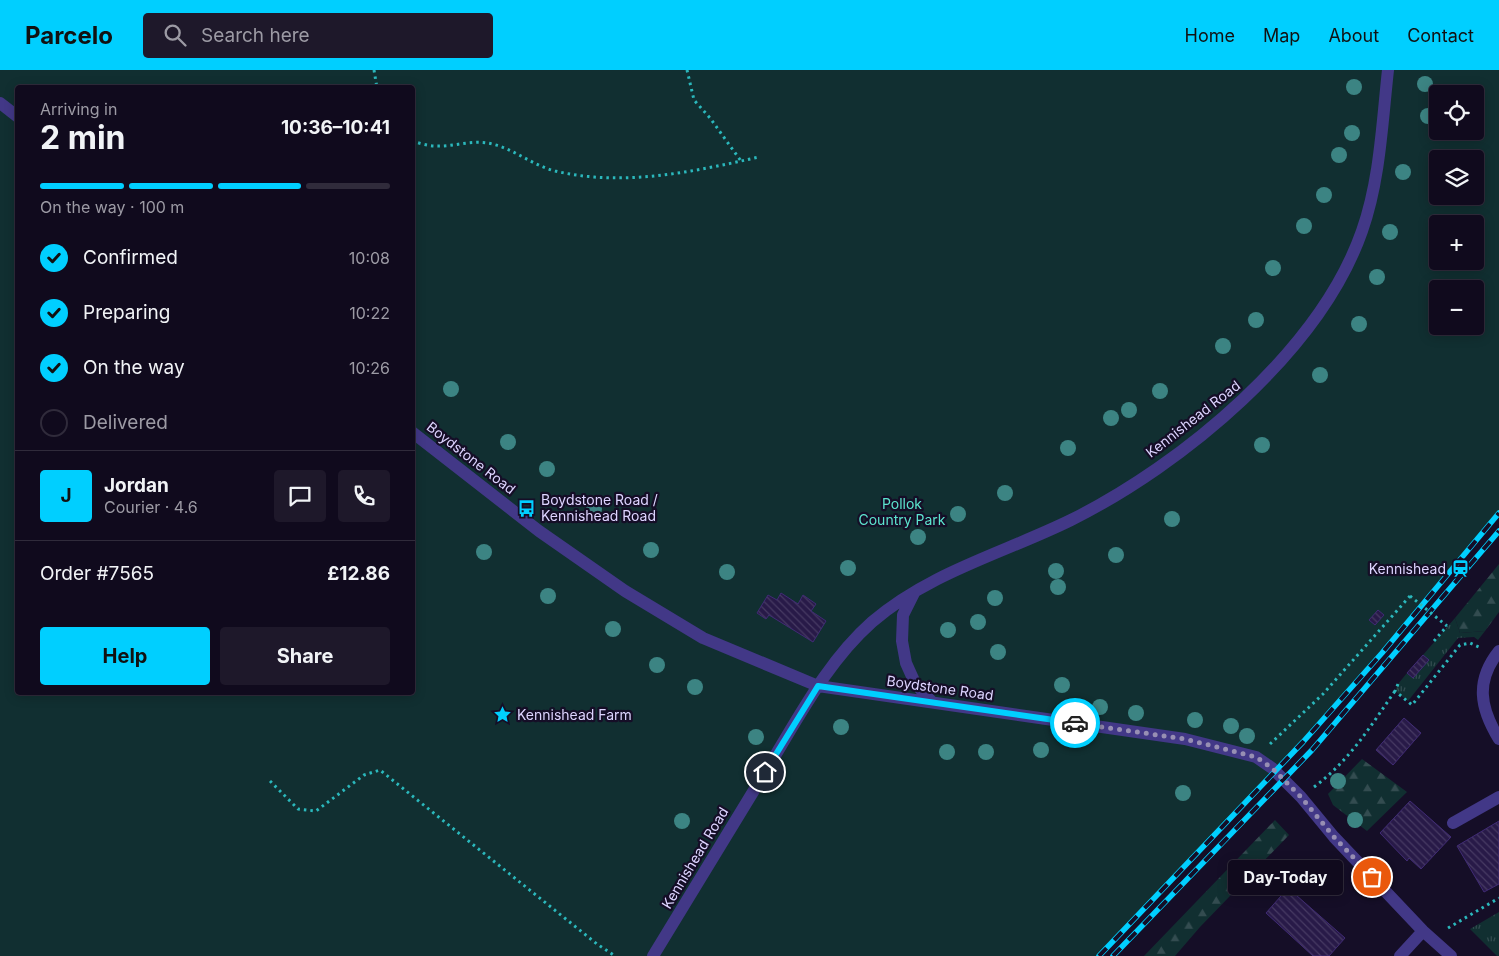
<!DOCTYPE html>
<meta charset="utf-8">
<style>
body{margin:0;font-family:Inter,sans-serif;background:#1e182a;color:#f1f3f6;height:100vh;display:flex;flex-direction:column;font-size:19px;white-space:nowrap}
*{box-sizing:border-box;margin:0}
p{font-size:16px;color:#9c9aa4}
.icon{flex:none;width:28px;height:28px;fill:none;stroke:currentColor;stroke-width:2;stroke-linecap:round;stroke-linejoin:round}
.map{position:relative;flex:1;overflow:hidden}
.panel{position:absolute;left:15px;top:15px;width:400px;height:610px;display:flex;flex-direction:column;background:#100a1d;border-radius:5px;box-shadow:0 2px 12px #0003,0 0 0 1px #302b3b}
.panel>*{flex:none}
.buttons{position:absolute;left:1429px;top:15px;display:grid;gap:10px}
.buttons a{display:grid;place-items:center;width:55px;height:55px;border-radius:5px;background:#100a1d;box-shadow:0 2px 12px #0003,0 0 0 1px #302b3b;font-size:25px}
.pin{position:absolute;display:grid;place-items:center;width:42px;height:42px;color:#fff;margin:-21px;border:2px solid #fff;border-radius:50%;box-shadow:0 1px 5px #0007}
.courier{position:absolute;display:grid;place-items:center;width:50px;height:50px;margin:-25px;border:4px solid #00cfff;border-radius:50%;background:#fff;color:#222;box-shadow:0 1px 6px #0007}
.bubble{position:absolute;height:35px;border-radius:5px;background:#100a1d;box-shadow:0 2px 12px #0003,0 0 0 1px #302b3b;font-size:16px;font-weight:700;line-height:35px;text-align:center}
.summary em{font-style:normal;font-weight:700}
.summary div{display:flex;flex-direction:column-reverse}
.summary{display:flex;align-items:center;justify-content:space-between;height:85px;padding:0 25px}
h1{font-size:32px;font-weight:700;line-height:38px}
.bar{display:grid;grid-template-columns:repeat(4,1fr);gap:8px 5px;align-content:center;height:60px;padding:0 25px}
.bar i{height:6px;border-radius:4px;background:#302b3b}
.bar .current{background:#00cfff}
.bar p{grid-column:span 4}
.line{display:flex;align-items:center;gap:12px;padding:0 25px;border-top:1px solid #302b3b}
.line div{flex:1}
.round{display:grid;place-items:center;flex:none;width:52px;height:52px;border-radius:5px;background:#1e182a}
ol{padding:0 25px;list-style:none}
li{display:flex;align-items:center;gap:15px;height:55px}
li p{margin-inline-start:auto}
li .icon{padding:5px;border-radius:50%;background:#00cfff;color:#111;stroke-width:4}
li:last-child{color:#9c9aa4}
li i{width:28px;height:28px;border:2px solid #302b3b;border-radius:50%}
.cta{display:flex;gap:10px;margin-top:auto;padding:10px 25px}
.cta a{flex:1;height:58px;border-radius:5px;background:#00cfff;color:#111;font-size:20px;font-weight:700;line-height:58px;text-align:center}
.cta a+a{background:#1e182a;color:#f1f3f6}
header{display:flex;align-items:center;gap:30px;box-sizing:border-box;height:70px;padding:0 25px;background:#00cfff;color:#111}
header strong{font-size:24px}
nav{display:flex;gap:28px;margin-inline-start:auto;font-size:18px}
.search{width:350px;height:45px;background:#1e182a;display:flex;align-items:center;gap:12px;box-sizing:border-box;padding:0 18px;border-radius:5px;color:#9c9aa4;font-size:19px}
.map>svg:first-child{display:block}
.grass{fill:url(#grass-tufts)}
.forest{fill:url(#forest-firs)}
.green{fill:#112f31;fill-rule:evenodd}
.building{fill:url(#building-back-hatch);stroke:#402b75}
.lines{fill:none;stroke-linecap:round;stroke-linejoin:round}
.path{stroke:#2bb8bc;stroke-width:3;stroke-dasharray:2.5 4;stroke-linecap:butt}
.service{stroke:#423887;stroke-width:12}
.minor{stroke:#423887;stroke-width:12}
.tertiary{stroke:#423887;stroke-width:12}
.rail-casing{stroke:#00cfff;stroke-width:5.5}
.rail{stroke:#150e27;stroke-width:4;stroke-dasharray:11;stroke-linecap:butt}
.path-bridge{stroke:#2bb8bc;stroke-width:3;stroke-dasharray:2.5 4;stroke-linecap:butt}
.tree{fill:#3c8483}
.done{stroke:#978fb3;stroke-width:5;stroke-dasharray:0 9}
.route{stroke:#00cfff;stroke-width:6}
.labels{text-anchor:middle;stroke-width:4.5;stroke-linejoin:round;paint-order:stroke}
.street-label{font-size:14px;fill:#ddd4ff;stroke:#150e27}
.poi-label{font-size:14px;fill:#ddd4ff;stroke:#150e27;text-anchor:start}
.park-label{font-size:14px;fill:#5ce4ce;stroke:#150e27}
</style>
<header>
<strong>Parcelo</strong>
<div class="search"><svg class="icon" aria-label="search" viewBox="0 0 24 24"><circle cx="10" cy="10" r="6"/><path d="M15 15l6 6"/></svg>Search here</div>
<nav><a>Home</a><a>Map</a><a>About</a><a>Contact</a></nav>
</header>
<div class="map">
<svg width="1499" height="886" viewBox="0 0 1499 886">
<defs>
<pattern id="grass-tufts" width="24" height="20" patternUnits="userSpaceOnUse" patternTransform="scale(1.25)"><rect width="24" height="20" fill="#112f31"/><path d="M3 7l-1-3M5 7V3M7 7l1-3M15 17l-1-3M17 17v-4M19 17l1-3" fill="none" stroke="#334c50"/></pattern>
<pattern id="forest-firs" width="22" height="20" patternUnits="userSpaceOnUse" patternTransform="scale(1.25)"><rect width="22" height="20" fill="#112f31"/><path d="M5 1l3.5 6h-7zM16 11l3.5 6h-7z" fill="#334c50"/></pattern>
<pattern id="building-back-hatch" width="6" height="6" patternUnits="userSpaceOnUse" patternTransform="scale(1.25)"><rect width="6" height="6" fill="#281a48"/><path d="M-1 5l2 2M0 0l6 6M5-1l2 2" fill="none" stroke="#473a63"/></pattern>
</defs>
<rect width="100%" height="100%" fill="#150e27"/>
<!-- grass -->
<path class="grass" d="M 1455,548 L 1460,563 L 1485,561 L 1478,570 L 1474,567 L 1458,568 L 1408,631 L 1395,621 L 1398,614 L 1407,603 L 1413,608 L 1423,585 Z
M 1499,842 L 1499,886 L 1497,886 L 1470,859 Z"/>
<!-- forest -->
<path class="forest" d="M 1499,494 L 1499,542 L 1485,561 L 1460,563 L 1455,548 Z
M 1362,689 L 1407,722 L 1367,761 L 1333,735 L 1328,724 Z
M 1275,750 L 1289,765 L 1200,857 L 1175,886 L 1144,886 Z"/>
<!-- green -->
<path class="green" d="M 0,0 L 1499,0 L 1499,443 L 1382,583 L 1303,672 L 1099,886 L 0,886 ZM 18,18 L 412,18 L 412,622 L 18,622 ZM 1438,24 L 1475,24 L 1475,61 L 1438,61 ZM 1438,89 L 1475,89 L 1475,126 L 1438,126 ZM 1438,154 L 1475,154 L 1475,191 L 1438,191 ZM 1438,219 L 1475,219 L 1475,256 L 1438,256 Z"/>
<!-- building -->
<path class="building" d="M 781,523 L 798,534 L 803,525 L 816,534 L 811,541 L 826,551 L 813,572 L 769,545 L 766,549 L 757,543 L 768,525 L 777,530 Z
M 1378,540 L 1384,545 L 1375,555 L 1369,550 Z
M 1423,585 L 1429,590 L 1413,608 L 1407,603 Z
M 1404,648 L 1421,663 L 1393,695 L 1376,680 Z
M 1410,731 L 1451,767 L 1421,799 L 1409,788 L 1407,791 L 1380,763 Z
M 1499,751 L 1499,814 L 1484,822 L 1457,776 Z
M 1288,818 L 1345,868 L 1329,886 L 1313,886 L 1266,843 Z"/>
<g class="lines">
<!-- path -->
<path class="path" d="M 374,0 L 377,18
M 687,0 L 694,30 L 710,48 L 741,91
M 412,71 C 419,73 428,76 435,76 C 454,77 473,69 492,74 C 514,79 532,95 555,101 C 622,117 693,102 759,87
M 1434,571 L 1447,556
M 1398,614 L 1395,621 L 1412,635 L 1460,575 L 1470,573 L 1479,577
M 1270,674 L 1323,624 L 1410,526
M 270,711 L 298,739 L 316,741 L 364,705 L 380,700 L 597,874 L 615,886
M 1314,717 C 1350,690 1370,657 1395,621
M 1448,858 L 1499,828"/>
<!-- service -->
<path class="service" d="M 1453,753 L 1499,727"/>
<!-- minor -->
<path class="minor" d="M 1499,581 C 1475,611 1480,638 1499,669"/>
<!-- tertiary -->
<path class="tertiary" d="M 0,33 L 18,47
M 412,362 L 539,461 L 625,521 L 703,568 L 818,616 L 1185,669 L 1256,687 L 1272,698 L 1301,727 L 1334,767 L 1423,861 L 1451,886
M 914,523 L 903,545 L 902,571 L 906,593 L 915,613 L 932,632
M 653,886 C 692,822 731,758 770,694 C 800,645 828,591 872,552 C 930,502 1004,483 1071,450 C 1182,395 1320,281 1362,161 C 1380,110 1382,54 1388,0
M 1400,886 L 1423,861"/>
<defs>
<path id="rail" d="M 1099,886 L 1303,672 L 1382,583 L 1499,443
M 1113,886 L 1312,680 L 1499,461"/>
</defs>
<!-- rail casing -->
<use href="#rail" class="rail-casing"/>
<!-- rail -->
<use href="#rail" class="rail"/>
<!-- path-bridge -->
<path class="path-bridge" d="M 1410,526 L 1447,556"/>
</g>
<!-- trees -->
<g class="tree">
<circle cx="1425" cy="14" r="8"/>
<circle cx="1354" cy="17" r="8"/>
<circle cx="1428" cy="46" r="8"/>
<circle cx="1352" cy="63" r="8"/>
<circle cx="1339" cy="85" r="8"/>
<circle cx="1403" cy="102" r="8"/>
<circle cx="1324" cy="125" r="8"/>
<circle cx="1304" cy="156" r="8"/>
<circle cx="1390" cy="162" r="8"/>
<circle cx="1273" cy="198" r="8"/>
<circle cx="1377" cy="207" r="8"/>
<circle cx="1256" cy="250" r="8"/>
<circle cx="1359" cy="254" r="8"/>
<circle cx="1223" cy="276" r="8"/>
<circle cx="1320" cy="305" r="8"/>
<circle cx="451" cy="319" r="8"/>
<circle cx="1160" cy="321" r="8"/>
<circle cx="1129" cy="340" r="8"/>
<circle cx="1111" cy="348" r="8"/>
<circle cx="508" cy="372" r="8"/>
<circle cx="1262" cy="375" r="8"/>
<circle cx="1068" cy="378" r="8"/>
<circle cx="547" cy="399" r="8"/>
<circle cx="1005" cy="423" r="8"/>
<circle cx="594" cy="439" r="8"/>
<circle cx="958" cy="444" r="8"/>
<circle cx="1172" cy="449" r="8"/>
<circle cx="918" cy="467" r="8"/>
<circle cx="651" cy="480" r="8"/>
<circle cx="484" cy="482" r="8"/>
<circle cx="1116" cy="485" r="8"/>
<circle cx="848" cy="498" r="8"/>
<circle cx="1056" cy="501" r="8"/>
<circle cx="727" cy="502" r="8"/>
<circle cx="1058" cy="517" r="8"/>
<circle cx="548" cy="526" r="8"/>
<circle cx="995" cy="528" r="8"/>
<circle cx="978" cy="552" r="8"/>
<circle cx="613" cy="559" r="8"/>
<circle cx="948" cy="560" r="8"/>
<circle cx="998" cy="582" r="8"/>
<circle cx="657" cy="595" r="8"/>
<circle cx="1062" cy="615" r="8"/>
<circle cx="695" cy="617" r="8"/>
<circle cx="1100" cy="637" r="8"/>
<circle cx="1136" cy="643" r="8"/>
<circle cx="1195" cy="650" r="8"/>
<circle cx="1231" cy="656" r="8"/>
<circle cx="841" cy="657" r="8"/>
<circle cx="1247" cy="666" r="8"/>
<circle cx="756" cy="667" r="8"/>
<circle cx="1041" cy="680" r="8"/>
<circle cx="947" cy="682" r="8"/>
<circle cx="986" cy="682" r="8"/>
<circle cx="1338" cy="711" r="8"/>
<circle cx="1183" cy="723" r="8"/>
<circle cx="1355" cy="750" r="8"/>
<circle cx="682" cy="751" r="8"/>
</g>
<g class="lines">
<!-- done -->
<path class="done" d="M 1075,653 L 1185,669 L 1256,687 L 1272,698 L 1301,727 L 1334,767 L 1372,807"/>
<!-- route -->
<path class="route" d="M 765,702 L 818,616 L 1075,653"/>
</g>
<!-- icons -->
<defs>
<symbol id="bus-bare" viewBox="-9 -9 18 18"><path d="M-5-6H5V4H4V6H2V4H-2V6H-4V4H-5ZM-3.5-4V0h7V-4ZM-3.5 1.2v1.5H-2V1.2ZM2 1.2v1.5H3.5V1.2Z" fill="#00cfff" stroke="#150e27" stroke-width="2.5" paint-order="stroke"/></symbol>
<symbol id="station-bare" viewBox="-9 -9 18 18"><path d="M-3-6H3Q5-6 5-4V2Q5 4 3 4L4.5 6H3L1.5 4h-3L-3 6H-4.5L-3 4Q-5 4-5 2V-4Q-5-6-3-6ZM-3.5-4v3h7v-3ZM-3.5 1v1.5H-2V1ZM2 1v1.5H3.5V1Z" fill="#00cfff" stroke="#150e27" stroke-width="2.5" paint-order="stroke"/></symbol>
<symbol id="sight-bare" viewBox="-9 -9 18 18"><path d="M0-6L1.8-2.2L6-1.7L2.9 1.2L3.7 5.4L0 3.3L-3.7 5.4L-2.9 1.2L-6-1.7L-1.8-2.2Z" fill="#00cfff" stroke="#150e27" stroke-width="2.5" paint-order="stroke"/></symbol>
</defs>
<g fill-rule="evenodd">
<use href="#bus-bare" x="514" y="426" width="25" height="25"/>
<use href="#station-bare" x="1448" y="486" width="25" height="25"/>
<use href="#sight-bare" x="490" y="632" width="25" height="25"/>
</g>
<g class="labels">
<!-- street labels -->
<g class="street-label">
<text transform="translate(1193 349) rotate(-38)" y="5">Kennishead Road</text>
<text transform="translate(471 388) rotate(38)" y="5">Boydstone Road</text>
<text transform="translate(940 618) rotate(8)" y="5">Boydstone Road</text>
<text transform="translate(695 788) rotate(-59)" y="5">Kennishead Road</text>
</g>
<!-- poi labels -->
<g class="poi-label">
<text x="541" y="435">Boydstone Road /<tspan x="541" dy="16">Kennishead Road</tspan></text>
<text x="1446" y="504" text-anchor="end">Kennishead</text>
<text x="517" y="650">Kennishead Farm</text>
</g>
<!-- park labels -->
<g class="park-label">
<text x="902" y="439">Pollok<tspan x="902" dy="16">Country Park</tspan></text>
</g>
</g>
</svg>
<div class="buttons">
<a><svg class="icon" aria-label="locate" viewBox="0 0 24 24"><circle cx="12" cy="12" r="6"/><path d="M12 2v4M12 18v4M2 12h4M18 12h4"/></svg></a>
<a><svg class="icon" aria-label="layers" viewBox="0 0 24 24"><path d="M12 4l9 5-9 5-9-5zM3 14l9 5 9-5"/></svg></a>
<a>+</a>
<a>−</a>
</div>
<div class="pin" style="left:1372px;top:807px;background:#ea580c"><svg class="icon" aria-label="bag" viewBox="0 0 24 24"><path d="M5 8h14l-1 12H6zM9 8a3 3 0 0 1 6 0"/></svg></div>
<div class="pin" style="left:765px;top:702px;background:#1f2937"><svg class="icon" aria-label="home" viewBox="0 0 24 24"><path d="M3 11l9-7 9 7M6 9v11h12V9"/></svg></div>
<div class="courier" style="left:1075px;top:653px"><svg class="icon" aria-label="car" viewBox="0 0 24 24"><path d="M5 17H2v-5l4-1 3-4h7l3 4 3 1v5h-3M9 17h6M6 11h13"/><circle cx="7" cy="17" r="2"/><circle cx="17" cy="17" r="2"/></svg></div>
<div class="bubble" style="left:1228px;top:790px;width:115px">Day-Today</div>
<section class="panel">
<div class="summary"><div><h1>2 min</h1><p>Arriving in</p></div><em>10:36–10:41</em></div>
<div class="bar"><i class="current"></i><i class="current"></i><i class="current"></i><i></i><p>On the way · 100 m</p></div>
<ol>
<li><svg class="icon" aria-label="check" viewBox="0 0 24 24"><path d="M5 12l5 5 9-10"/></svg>Confirmed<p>10:08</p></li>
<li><svg class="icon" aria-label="check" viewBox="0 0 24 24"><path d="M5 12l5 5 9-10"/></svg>Preparing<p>10:22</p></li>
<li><svg class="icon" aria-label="check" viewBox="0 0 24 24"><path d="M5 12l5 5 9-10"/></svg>On the way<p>10:26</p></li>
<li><i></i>Delivered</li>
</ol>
<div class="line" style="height:90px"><b class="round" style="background:#00cfff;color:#111">J</b><div><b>Jordan</b><p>Courier · 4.6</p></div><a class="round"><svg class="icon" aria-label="chat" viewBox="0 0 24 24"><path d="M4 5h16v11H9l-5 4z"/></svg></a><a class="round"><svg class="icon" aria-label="phone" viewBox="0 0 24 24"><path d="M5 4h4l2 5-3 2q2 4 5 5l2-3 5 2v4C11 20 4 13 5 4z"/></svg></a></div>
<div class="line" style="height:65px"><div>Order #7565</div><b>£12.86</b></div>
<div class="cta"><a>Help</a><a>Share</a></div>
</section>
</div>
